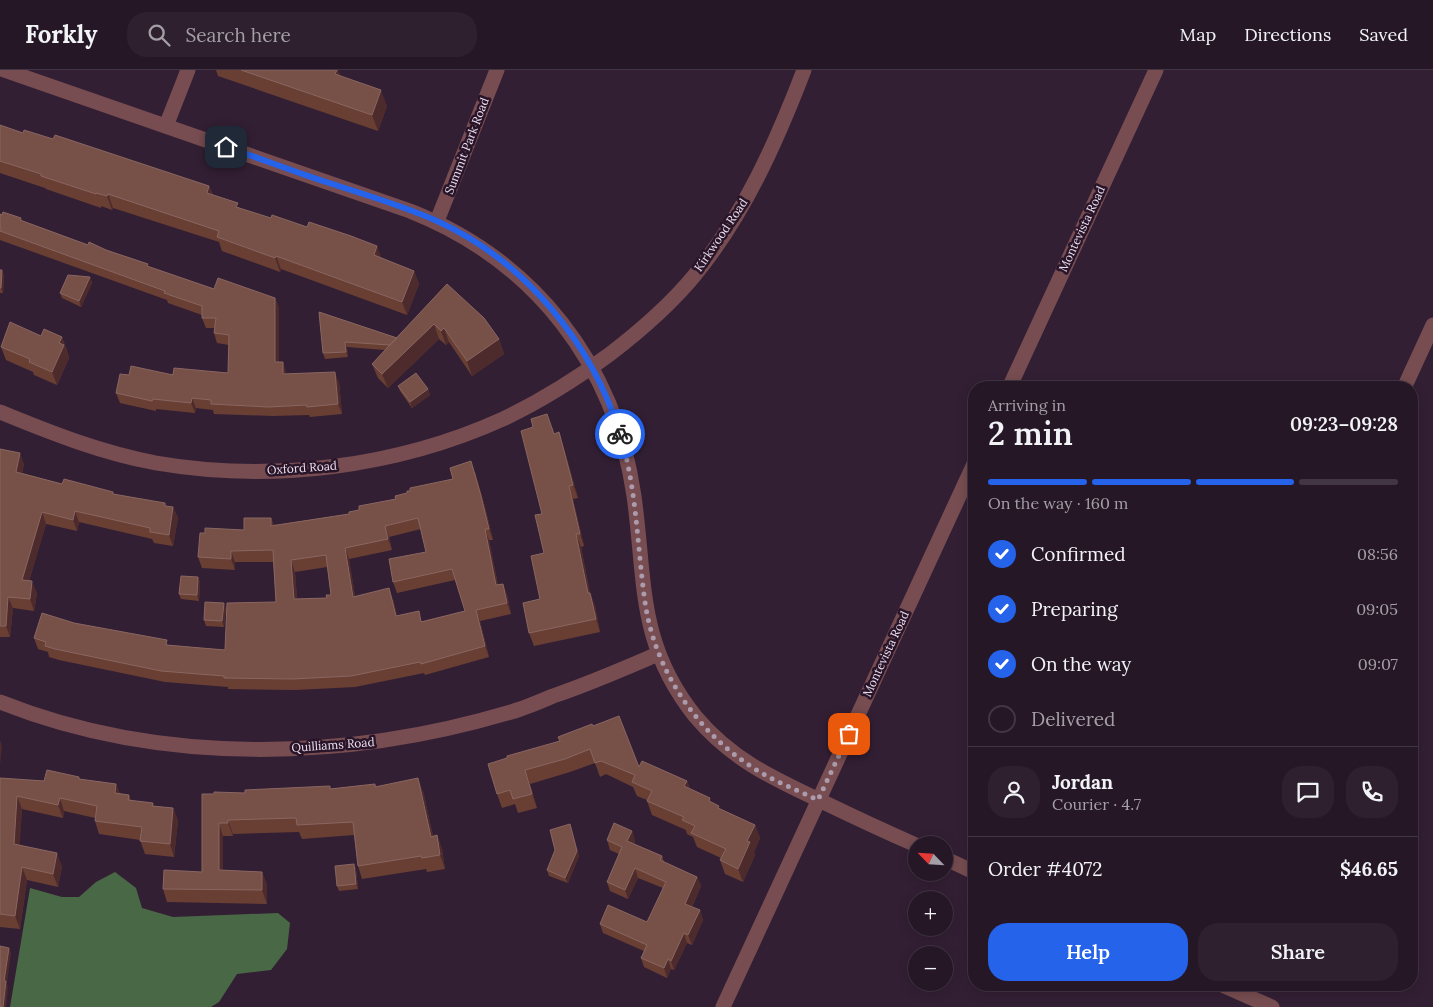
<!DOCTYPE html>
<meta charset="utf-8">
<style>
body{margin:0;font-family:Lora,serif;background:#2e202f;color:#f1f3f6;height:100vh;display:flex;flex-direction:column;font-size:19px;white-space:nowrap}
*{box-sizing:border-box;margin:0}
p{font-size:16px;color:#a49fa7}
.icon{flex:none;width:28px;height:28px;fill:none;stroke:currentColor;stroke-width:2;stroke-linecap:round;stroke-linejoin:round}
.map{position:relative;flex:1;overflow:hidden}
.drawer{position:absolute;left:968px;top:311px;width:450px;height:610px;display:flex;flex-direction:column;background:#261727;border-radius:20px;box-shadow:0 2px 12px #0003,0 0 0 1px #423644}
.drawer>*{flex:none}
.needle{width:32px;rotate:295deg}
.buttons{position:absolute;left:908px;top:766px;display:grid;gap:10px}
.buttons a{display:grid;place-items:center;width:45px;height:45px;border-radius:50%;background:#261727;box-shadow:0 2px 12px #0003,0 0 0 1px #423644;font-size:25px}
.pin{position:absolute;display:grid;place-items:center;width:42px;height:42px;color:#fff;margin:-21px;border-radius:10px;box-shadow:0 2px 8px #0006}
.courier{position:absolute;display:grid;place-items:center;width:50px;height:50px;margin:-25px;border:4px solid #2563eb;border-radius:50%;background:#fff;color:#222;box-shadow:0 1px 6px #0007}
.summary em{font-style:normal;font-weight:600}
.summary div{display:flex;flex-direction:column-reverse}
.summary{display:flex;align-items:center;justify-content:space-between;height:85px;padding:0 20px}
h1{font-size:32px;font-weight:600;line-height:38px}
.bar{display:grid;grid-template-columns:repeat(4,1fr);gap:8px 5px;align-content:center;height:60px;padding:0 20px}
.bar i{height:6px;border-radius:4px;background:#423644}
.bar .current{background:#2563eb}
.bar p{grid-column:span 4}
.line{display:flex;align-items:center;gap:12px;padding:0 20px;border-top:1px solid #423644}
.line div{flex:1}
.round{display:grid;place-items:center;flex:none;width:52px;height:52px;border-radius:20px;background:#2e202f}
ol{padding:0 20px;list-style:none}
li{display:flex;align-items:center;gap:15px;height:55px}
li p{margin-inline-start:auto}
li .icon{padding:5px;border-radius:50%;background:#2563eb;color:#fff;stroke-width:4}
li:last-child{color:#a49fa7}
li i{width:28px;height:28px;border:2px solid #423644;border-radius:50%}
.button{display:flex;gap:10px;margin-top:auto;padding:10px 20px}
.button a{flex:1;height:58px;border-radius:20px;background:#2563eb;color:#fff;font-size:20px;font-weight:600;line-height:58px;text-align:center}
.button a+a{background:#2e202f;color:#f1f3f6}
header{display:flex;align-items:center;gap:30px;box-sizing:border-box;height:70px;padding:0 25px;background:#261727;border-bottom:1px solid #423644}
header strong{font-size:24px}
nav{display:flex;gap:28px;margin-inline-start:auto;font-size:18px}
.search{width:350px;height:45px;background:#2e202f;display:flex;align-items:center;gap:12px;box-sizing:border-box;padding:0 18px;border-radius:20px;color:#a49fa7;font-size:19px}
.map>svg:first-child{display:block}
.forest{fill:#496946}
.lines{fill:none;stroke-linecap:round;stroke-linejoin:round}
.minor{stroke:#774d51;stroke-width:15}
.wall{fill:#693f34;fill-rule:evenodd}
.shaded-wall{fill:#4d2b2c}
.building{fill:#775048;stroke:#896661;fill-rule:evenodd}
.done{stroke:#ab9bac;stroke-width:5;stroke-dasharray:0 9}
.route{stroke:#2563eb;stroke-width:6}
.labels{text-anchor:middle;stroke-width:5;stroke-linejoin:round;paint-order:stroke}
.street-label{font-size:12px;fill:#ecdeec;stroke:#29152a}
</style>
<header>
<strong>Forkly</strong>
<div class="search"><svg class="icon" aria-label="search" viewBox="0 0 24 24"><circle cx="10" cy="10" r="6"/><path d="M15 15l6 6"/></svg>Search here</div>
<nav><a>Map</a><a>Directions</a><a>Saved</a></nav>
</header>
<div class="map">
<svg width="1433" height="937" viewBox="0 0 1433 937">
<rect width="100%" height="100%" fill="#331f34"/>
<!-- forest -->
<path class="forest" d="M 115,802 L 136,818 L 142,838 L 173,847 L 278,843 L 290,853 L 287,879 L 271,900 L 237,904 L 219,932 L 211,937 L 10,937 L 30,818 L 62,827 L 79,827 L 96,812 Z"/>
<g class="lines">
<!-- minor -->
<path class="minor" d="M 4,0 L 410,141 C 534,190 615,294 634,426 C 646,512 637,573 695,646 C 731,689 772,708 821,731 C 852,746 884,761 916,775
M 166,56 L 188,0
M 437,151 L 497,0
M 1009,318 L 1156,0
M 1404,318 L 1433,255
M 0,342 C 51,363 102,383 156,393 C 272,413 397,397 503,349 C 541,331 576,309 610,284 C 640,261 670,235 694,206 C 744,145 776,73 804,0
M 0,632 C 161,696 347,691 511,642 C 525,638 539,632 553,626 C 589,614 623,599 658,584
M 944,788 L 974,802
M 1222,915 L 1272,937
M 723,937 L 974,394"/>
</g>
<!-- wall -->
<path class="wall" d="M 216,0 L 338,0 L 340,6 L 387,36 L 378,61 L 218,6 Z
M 0,55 L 23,63 L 209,116 L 213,125 L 240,138 L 381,188 L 414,201 L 419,214 L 407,245 L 281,199 L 280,202 L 222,181 L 219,172 L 113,138 L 112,140 L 101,136 L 101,138 L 46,119 L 45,118 L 0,103 Z
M 0,144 L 21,148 L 22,151 L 88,175 L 106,180 L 149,197 L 214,219 L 275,228 L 279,238 L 279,292 L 286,302 L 286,304 L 339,312 L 342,344 L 310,347 L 309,345 L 273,346 L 214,344 L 213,340 L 196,338 L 195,343 L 156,339 L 156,341 L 120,333 L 116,323 L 129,305 L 228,303 L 229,275 L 217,273 L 214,263 L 214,258 L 206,258 L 202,248 L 202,245 L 168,233 L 167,230 L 0,170 Z
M 0,200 L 4,205 L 3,223 L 0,223 Z
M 90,207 L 92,213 L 81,237 L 62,228 L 60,223 Z
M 447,214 L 499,269 L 504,284 L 472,306 L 449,272 L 446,275 L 439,269 L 388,318 L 378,308 L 372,294 L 385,280 L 347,277 L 348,287 L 325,289 L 323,283 L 319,242 L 397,268 Z
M 41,266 L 62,267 L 67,281 L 69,288 L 57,315 L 34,305 L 33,302 L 6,290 L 1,277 Z
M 398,316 L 428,319 L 430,325 L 412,338 L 400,321 Z
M 554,363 L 563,375 L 578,428 L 573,429 L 584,476 L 581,477 L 590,523 L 595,536 L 600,562 L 534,576 L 529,563 L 540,529 L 544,483 L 542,444 Z
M 0,379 L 24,394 L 22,403 L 62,414 L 173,437 L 178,448 L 173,476 L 154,473 L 152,469 L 79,452 L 77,461 L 46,454 L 29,511 L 37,523 L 34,541 L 13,538 L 10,567 L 0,567 Z
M 475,402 L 485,437 L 493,470 L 489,470 L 498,515 L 503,514 L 507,525 L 511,544 L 480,551 L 489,587 L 425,605 L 424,603 L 355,617 L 296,620 L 228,619 L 228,617 L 165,612 L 59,590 L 49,587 L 48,582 L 38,579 L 34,568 L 74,553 L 169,575 L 225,580 L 276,532 L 273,492 L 235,492 L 235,500 L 202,498 L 198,487 L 244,460 L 271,448 L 274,455 L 349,444 L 359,440 L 396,429 L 407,423 ZM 421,459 L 426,482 L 393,512 L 397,523 L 455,510 L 465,541 L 423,551 L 397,546 L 393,529 L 355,526 L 349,489 L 392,480 L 389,467 ZM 327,497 L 331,525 L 327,528 L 297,529 L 295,502 Z
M 198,507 L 200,512 L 199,531 L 181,529 L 179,524 Z
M 226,538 L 224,557 L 206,556 L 204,550 Z
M 593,656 L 639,697 L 687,711 L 690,719 L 712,732 L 720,739 L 755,755 L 760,768 L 754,782 L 755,785 L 743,812 L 725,804 L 720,790 L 721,788 L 697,777 L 693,767 L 687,764 L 686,760 L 652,745 L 647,731 L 647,730 L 637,726 L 633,717 L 606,704 L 600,707 L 595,693 L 570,702 L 530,714 L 537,738 L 518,743 L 515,734 L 502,738 L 497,724 L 560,671 Z
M 0,708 L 44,711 L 80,709 L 116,714 L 120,724 L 129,725 L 131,731 L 153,733 L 154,736 L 173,738 L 178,751 L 174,787 L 145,784 L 140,770 L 99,764 L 95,751 L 95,748 L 64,741 L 63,748 L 22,739 L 19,775 L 62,796 L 58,817 L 27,810 L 20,859 L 0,857 Z
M 375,714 L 376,717 L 423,721 L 433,766 L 437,765 L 442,779 L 445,799 L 427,802 L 426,799 L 362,809 L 358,796 L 354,765 L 302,769 L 299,762 L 233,764 L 233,766 L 223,766 L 223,800 L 262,802 L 267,815 L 267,834 L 167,832 L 163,819 L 202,802 L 214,724 L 331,719 Z
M 572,760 L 579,786 L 568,813 L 549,806 L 547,800 Z
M 632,761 L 635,771 L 634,774 L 662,786 L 664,792 L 697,807 L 701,816 L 692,837 L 700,840 L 703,850 L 692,875 L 687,873 L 674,900 L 671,899 L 667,908 L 644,897 L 641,888 L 644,881 L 603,863 L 600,854 L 647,852 L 663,818 L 638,808 L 628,829 L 610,821 L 607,812 L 619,784 L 610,780 L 607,770 Z
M 354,794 L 356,799 L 358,819 L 339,821 L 337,816 Z"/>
<!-- shaded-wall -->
<path class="shaded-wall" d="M 337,0 L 338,0 L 343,15 L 335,4 Z
M 381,20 L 387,36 L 378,61 L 372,45 Z
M 209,116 L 214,129 L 207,123 Z
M 108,124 L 113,138 L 112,140 L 107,126 Z
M 377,176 L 382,189 L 374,185 Z
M 276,186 L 281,199 L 280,202 L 275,188 Z
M 2,200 L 4,205 L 3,223 L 1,218 Z
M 414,201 L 419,214 L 407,245 L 402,232 Z
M 90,207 L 92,213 L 81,237 L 79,231 Z
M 275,228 L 279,238 L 279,302 L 275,292 Z
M 434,254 L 439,269 L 388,318 L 382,304 Z
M 444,258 L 449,272 L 446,275 L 441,261 Z
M 62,267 L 69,288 L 57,315 L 52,302 L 59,273 Z
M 499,269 L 504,284 L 472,306 L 467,291 Z
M 345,272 L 347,277 L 348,287 L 346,282 Z
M 283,292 L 286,302 L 287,314 L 283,304 Z
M 335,302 L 339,312 L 342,344 L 338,334 Z
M 428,319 L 430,325 L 412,338 L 410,332 Z
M 192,328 L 196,338 L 195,343 L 191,333 Z
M 559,362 L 563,375 L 578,428 L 573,415 Z
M 20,383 L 24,394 L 20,413 L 16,402 Z
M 471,391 L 485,437 L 493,470 L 489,459 Z
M 569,416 L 573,429 L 584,476 L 580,464 Z
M 173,437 L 178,448 L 173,476 L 169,465 Z
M 75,441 L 79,452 L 77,461 L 73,450 Z
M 42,442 L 46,454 L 26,521 L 22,510 Z
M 271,448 L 275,459 L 271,456 Z
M 385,456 L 389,467 L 392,480 L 388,469 Z
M 485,459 L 489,470 L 500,526 L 496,515 Z
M 576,464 L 581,477 L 592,536 L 588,523 Z
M 345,478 L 349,489 L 357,538 L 353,527 Z
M 231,481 L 235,492 L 235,500 L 231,489 Z
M 291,490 L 295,502 L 298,540 L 294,529 Z
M 198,507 L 200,512 L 199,531 L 197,525 Z
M 32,511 L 37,523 L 34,541 L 30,529 Z
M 503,514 L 507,525 L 511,544 L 507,533 Z
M 389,518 L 393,529 L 400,557 L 396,546 Z
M 590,523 L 595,536 L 600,562 L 596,549 Z
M 8,527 L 13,538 L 10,567 L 6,556 Z
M 224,533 L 226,538 L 224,557 L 222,551 Z
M 476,540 L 480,551 L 489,587 L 485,576 Z
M 0,670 L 2,676 L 0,695 Z
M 525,700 L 530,714 L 537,738 L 532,724 Z
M 418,708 L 423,721 L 436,780 L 431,767 Z
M 687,711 L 692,725 L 684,716 Z
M 116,714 L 121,727 L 115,723 Z
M 17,726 L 22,739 L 19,787 L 14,774 Z
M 60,728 L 64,741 L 63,748 L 58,735 Z
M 173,738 L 178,751 L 174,787 L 170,774 Z
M 228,750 L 233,764 L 233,766 L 228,753 Z
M 219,753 L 223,766 L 223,813 L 219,800 Z
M 570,754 L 579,786 L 568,813 L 565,808 Z
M 755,755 L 760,768 L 754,782 L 755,785 L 743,812 L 738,799 L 747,771 Z
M 632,761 L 635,771 L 631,781 L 627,771 Z
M 437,765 L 442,779 L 445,799 L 440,785 Z
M 57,783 L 62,796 L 58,817 L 53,804 Z
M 354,794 L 356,799 L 358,819 L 356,814 Z
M 22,797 L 27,810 L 20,859 L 15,846 Z
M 635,798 L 638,808 L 628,829 L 625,820 Z
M 262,802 L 267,815 L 267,834 L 262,820 Z
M 697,807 L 701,816 L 689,843 L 685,834 Z
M 700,840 L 703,850 L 692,875 L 688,865 Z
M 684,863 L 687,873 L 674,900 L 671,891 Z
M 9,878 L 11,883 L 7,913 L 8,917 L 6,937 L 3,937 L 4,911 Z
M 668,889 L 671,899 L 667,908 L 664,898 Z"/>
<!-- building -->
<path class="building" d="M 241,0 L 337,0 L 335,4 L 381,20 L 372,45 Z
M 0,55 L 23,63 L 24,60 L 53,69 L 55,65 L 209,116 L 207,123 L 238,133 L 236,137 L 271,148 L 272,145 L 307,157 L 309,152 L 351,166 L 377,176 L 374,185 L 414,201 L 402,232 L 276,186 L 275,188 L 217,167 L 219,161 L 108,124 L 107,126 L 96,123 L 96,124 L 41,106 L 41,104 L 0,91 Z
M 3,142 L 21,148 L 20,150 L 88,175 L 89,172 L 106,180 L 148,194 L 147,196 L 214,219 L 218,208 L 275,228 L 275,292 L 283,292 L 283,304 L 335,302 L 338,334 L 307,337 L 306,335 L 269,337 L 211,334 L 211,330 L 192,328 L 191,333 L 153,329 L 152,331 L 116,323 L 120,304 L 129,305 L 131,296 L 173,305 L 174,298 L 228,303 L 229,265 L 214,263 L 216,248 L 202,248 L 202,236 L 164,223 L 165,221 L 0,161 L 0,144 L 2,145 Z
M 0,200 L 2,200 L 1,218 L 0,218 Z
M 68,205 L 90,207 L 79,231 L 60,223 Z
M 447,214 L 484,248 L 499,269 L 467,291 L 444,258 L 441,261 L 434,254 L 382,304 L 372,294 Z
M 319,242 L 397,268 L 390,275 L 345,272 L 346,282 L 323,283 Z
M 10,252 L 41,266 L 44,259 L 62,267 L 59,273 L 64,275 L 52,302 L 29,292 L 30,289 L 1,277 Z
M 416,303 L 428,319 L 410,332 L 398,316 Z
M 547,344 L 554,364 L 559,362 L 573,415 L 569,416 L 580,464 L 576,464 L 588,523 L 590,523 L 596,549 L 529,563 L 523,533 L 540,529 L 531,486 L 544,483 L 535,445 L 542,444 L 521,361 L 533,357 L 531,349 Z
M 0,379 L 20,383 L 16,402 L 62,414 L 64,409 L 113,422 L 113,424 L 165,433 L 165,436 L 173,437 L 169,465 L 150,462 L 150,458 L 75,441 L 73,450 L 42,442 L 22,510 L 32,511 L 30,529 L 8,527 L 6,556 L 0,556 Z
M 471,391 L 481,426 L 489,459 L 485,459 L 496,515 L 503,514 L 507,533 L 476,540 L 485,576 L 421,594 L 420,592 L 351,606 L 292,609 L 224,608 L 224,606 L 161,601 L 55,579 L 45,576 L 46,572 L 34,568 L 42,543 L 74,553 L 167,570 L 166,575 L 225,580 L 227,533 L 276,532 L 273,480 L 231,481 L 231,489 L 198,487 L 200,463 L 205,463 L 205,458 L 244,460 L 244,448 L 271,448 L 271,456 L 349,444 L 349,442 L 359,440 L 359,436 L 396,429 L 395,426 L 407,423 L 407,421 L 410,421 L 410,418 L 453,409 L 450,398 ZM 418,448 L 426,482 L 389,489 L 393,512 L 452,499 L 465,541 L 421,552 L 419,541 L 396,546 L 389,518 L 353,527 L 345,478 L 388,469 L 385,456 ZM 326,485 L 331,525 L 326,525 L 327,528 L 294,529 L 291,490 Z
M 181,506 L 198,507 L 197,525 L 179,524 Z
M 205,532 L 224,533 L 222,551 L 204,550 Z
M 619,646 L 639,697 L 642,691 L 687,711 L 684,716 L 710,728 L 709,731 L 719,736 L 718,738 L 755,755 L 747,771 L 750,772 L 738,799 L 720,790 L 726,779 L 691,763 L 695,756 L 682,750 L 684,747 L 647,731 L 652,721 L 632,712 L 635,705 L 601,691 L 595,693 L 590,679 L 565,689 L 525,700 L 532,724 L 513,729 L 510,720 L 497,724 L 488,694 L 507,688 L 507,686 L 560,671 L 558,667 L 592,654 L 593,656 Z
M 47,700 L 79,707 L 79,709 L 116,714 L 115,723 L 129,725 L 128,730 L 153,733 L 152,736 L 173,738 L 170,774 L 140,771 L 142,757 L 95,751 L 97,736 L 60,728 L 58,735 L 17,726 L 14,774 L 57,783 L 53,804 L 22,797 L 15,846 L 0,844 L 0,708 L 44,711 Z
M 418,708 L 431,767 L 437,765 L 440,785 L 422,788 L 421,786 L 358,796 L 353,752 L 297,755 L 296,748 L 228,750 L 228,753 L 219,753 L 219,800 L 262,802 L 262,820 L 163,819 L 164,800 L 202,802 L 202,724 L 214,724 L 214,722 L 245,723 L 245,720 L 330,716 L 330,719 L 375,714 L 375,717 Z
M 614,753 L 632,761 L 627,771 L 662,786 L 660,790 L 697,807 L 685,834 L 700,840 L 688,865 L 684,863 L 671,891 L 668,889 L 664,898 L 641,888 L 647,875 L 600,854 L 608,835 L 647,852 L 666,812 L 635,798 L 625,820 L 607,812 L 622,777 L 607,770 Z
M 570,754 L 577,781 L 565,808 L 547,800 L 555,780 L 550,760 Z
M 354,794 L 356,814 L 337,816 L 335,796 Z
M 0,876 L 9,878 L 4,911 L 6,911 L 3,937 L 0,937 Z"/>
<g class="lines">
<!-- done -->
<path class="done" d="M 620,364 C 637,419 637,476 645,532 C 655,602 699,666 760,702 C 778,713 799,721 818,730 L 849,664"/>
<!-- route -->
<path class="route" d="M 226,77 C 259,88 292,101 326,112 C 363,124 401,135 437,151 C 525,191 592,273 620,364"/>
</g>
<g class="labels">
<!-- street labels -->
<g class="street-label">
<text transform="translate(467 76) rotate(-69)" y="4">Summit Park Road</text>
<text transform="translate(1082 159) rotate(-65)" y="4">Montevista Road</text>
<text transform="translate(721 165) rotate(-56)" y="4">Kirkwood Road</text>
<text transform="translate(302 398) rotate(-4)" y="4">Oxford Road</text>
<text transform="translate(886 584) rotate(-65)" y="4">Montevista Road</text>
<text transform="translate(333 675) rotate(-4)" y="4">Quilliams Road</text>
</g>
</g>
</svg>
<div class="buttons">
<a><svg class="needle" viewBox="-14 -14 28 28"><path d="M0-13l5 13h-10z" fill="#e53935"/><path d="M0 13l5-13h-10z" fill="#a49fa7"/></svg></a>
<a>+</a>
<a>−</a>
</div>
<div class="pin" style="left:849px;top:664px;background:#ea580c"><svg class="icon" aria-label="bag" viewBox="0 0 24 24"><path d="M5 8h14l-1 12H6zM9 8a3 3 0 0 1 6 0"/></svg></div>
<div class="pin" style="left:226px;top:77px;background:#1f2937"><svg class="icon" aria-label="home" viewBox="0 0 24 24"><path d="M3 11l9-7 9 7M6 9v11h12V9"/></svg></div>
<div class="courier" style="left:620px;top:364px"><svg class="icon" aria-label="bike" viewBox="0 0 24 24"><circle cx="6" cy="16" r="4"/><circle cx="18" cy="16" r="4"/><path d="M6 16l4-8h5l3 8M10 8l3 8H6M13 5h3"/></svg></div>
<section class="drawer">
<div class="summary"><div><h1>2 min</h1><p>Arriving in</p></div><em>09:23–09:28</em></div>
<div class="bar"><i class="current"></i><i class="current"></i><i class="current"></i><i></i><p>On the way · 160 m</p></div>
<ol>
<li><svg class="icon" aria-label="check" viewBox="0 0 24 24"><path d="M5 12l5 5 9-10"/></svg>Confirmed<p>08:56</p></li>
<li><svg class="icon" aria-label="check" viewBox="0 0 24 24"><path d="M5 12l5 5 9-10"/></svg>Preparing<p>09:05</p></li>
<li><svg class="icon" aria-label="check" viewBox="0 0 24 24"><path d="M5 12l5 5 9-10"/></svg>On the way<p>09:07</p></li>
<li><i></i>Delivered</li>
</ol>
<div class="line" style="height:90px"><a class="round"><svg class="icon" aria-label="person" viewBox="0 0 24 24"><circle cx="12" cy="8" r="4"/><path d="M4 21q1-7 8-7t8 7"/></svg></a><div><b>Jordan</b><p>Courier · 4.7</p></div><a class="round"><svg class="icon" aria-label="chat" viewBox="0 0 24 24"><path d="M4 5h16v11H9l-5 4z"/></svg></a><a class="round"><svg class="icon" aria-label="phone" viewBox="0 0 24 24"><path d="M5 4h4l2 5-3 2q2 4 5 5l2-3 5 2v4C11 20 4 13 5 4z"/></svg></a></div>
<div class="line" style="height:65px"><div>Order #4072</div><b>$46.65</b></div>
<div class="button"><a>Help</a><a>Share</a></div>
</section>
</div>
